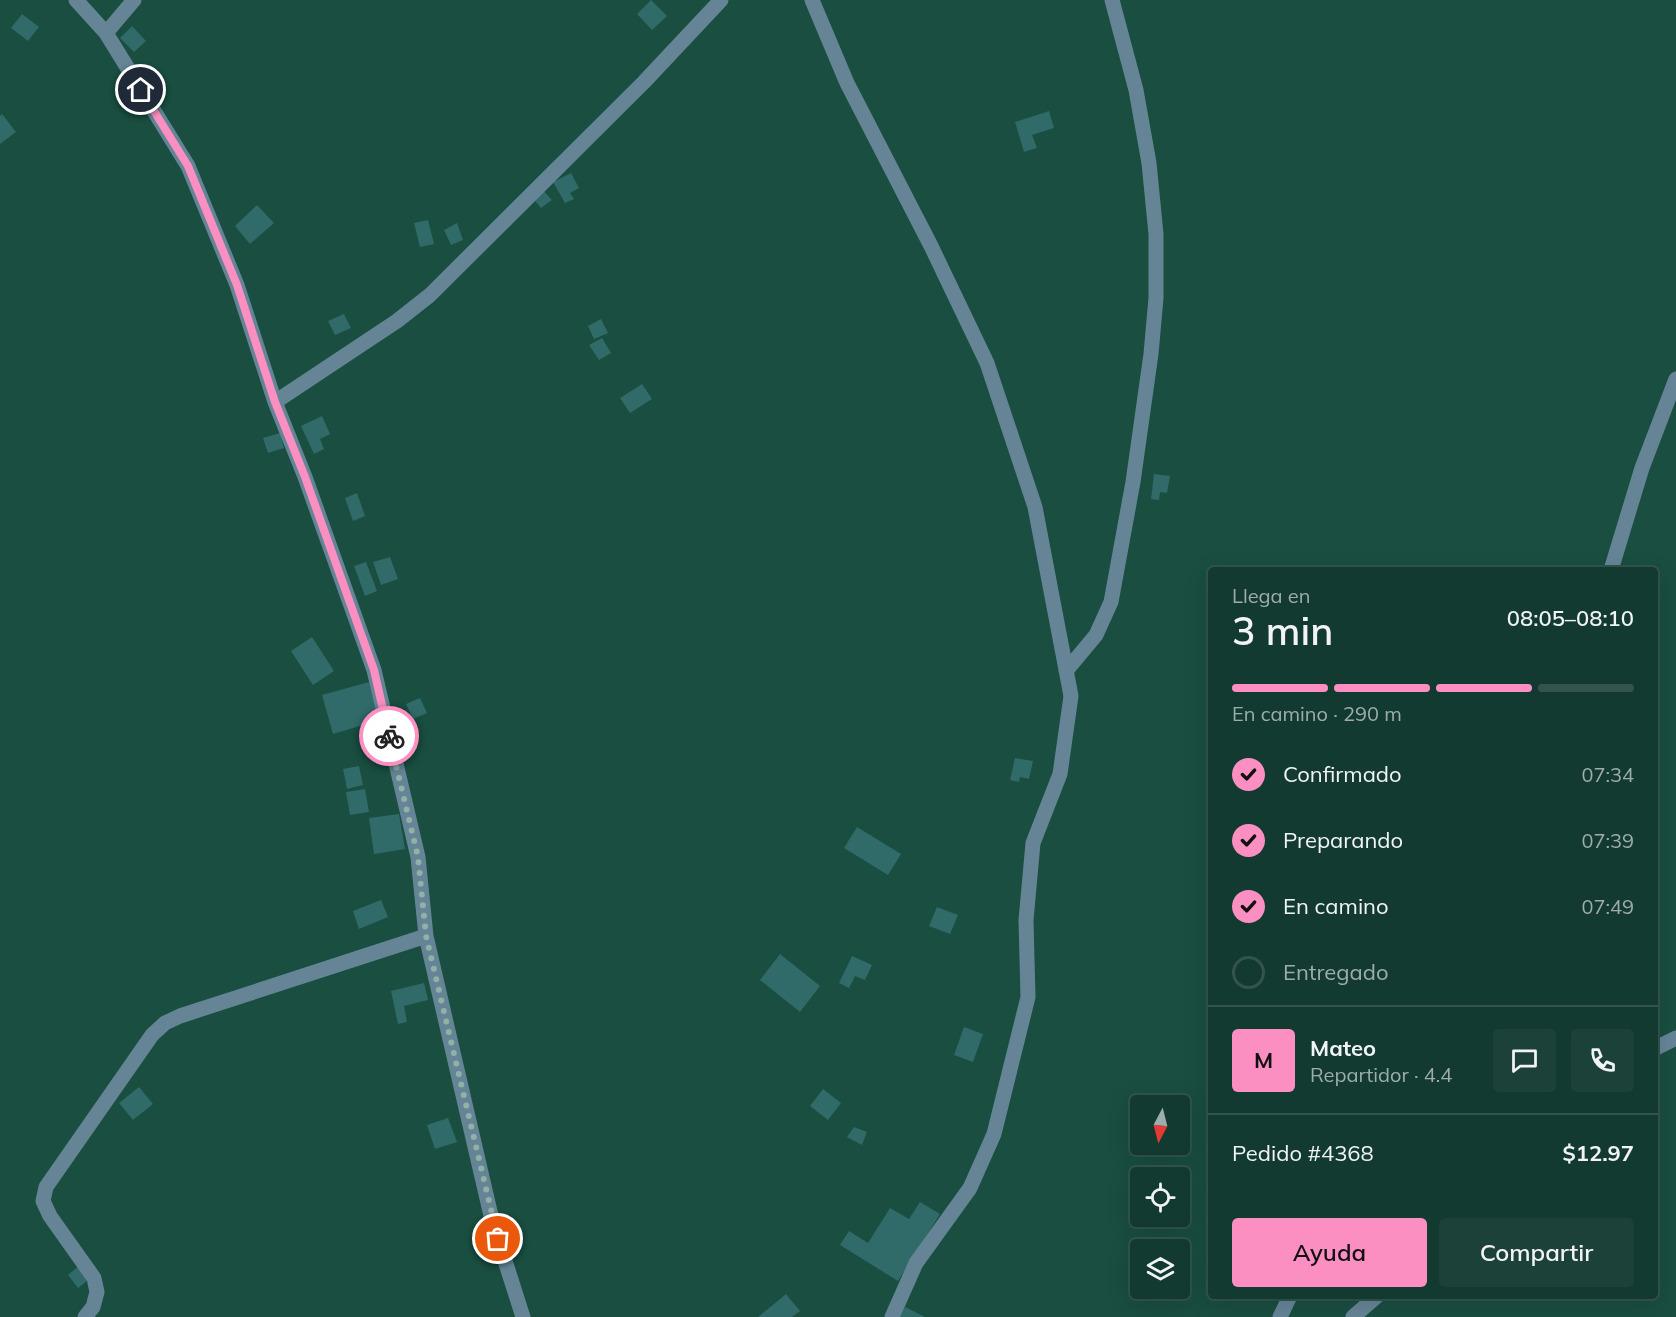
<!DOCTYPE html>
<html lang="es">
<meta charset="utf-8">
<style>
body{margin:0;font-family:Mulish,sans-serif;background:#1c4138;color:#f1f3f6;height:100vh;display:flex;flex-direction:column;font-size:22px;white-space:nowrap}
*{box-sizing:border-box;margin:0}
p{font-size:20px;color:#9dadab}
.icon{flex:none;width:33px;height:33px;fill:none;stroke:currentColor;stroke-width:2;stroke-linecap:round;stroke-linejoin:round}
.map{position:relative;flex:1;overflow:hidden}
.side{position:absolute;left:1208px;top:567px;width:450px;height:732px;display:flex;flex-direction:column;background:#133a30;border-radius:6px;box-shadow:0 6px 24px #0002,0 0 0 2px #32544c}
.side>*{flex:none}
.needle{width:39px;rotate:187deg}
.fabs{position:absolute;left:1130px;top:1095px;display:grid;gap:12px}
.fabs a{display:grid;place-items:center;width:60px;height:60px;border-radius:6px;background:#133a30;box-shadow:0 6px 24px #0002,0 0 0 2px #32544c;font-size:30px}
.pin{position:absolute;display:grid;place-items:center;width:51px;height:51px;color:#fff;margin:-26px;border:3px solid #fff;border-radius:50%;box-shadow:0 2px 6px #0007}
.courier{position:absolute;display:grid;place-items:center;width:60px;height:60px;margin:-30px;border:4px solid #fc8fc1;border-radius:50%;background:#fff;color:#222;box-shadow:0 2px 8px #0007}
.summary em{font-style:normal;font-weight:600}
.summary div{display:flex;flex-direction:column-reverse}
.summary{display:flex;align-items:center;justify-content:space-between;height:102px;padding:0 24px}
h1{font-size:39px;font-weight:600;line-height:45px}
.bar{display:grid;grid-template-columns:repeat(4,1fr);gap:9px 6px;align-content:center;height:72px;padding:0 24px}
.bar i{height:8px;border-radius:4px;background:#32544c}
.bar .on{background:#fc8fc1}
.bar p{grid-column:span 4}
.line{display:flex;align-items:center;gap:15px;padding:0 24px;border-top:2px solid #32544c}
.line div{flex:1}
.round{display:grid;place-items:center;flex:none;width:63px;height:63px;border-radius:6px;background:#1c4138}
ol{padding:0 24px;list-style:none}
li{display:flex;align-items:center;gap:18px;height:66px}
li p{margin-inline-start:auto}
li .icon{padding:6px;border-radius:50%;background:#fc8fc1;color:#111;stroke-width:4}
li:last-child{color:#9dadab}
li i{width:33px;height:33px;border:3px solid #32544c;border-radius:50%}
.button{display:flex;gap:12px;margin-top:auto;padding:12px 24px}
.button a{flex:1;height:69px;border-radius:6px;background:#fc8fc1;color:#111;font-size:24px;font-weight:600;line-height:69px;text-align:center}
.button a+a{background:#1c4138;color:#f1f3f6}
.map>svg:first-child{display:block}
.building{fill:#306b69}
.lines{fill:none;stroke-linecap:round;stroke-linejoin:round}
.minor{stroke:#658597;stroke-width:15}
.done{stroke:#8fb2a7;stroke-width:6;stroke-dasharray:0 10.8}
.route{stroke:#fc8fc1;stroke-width:8}
</style>
<div class="map">
<svg width="1676" height="1317" viewBox="0 0 1676 1317">
<rect width="100%" height="100%" fill="#194e40"/>
<!-- building -->
<path class="building" d="M 651,0 L 667,16 L 652,30 L 637,14 Z
M 22,14 L 39,27 L 28,41 L 11,28 Z
M 132,26 L 146,41 L 134,52 L 120,38 Z
M 1049,111 L 1054,128 L 1032,135 L 1037,148 L 1024,152 L 1015,122 Z
M 2,114 L 16,132 L 0,144 L 0,116 Z
M 571,173 L 579,188 L 570,193 L 574,199 L 565,203 L 553,182 Z
M 542,189 L 552,200 L 541,208 L 532,197 Z
M 257,205 L 274,223 L 250,244 L 235,226 Z
M 428,220 L 434,244 L 420,247 L 414,223 Z
M 457,223 L 463,240 L 451,245 L 444,230 Z
M 344,314 L 351,328 L 335,335 L 328,321 Z
M 601,319 L 608,333 L 594,339 L 588,326 Z
M 602,338 L 611,353 L 599,360 L 589,345 Z
M 642,384 L 652,399 L 630,413 L 620,398 Z
M 322,416 L 330,434 L 320,439 L 324,449 L 314,454 L 301,426 Z
M 280,433 L 284,448 L 268,453 L 263,438 Z
M 1154,474 L 1170,476 L 1167,493 L 1160,492 L 1159,500 L 1151,499 Z
M 357,493 L 365,516 L 353,521 L 345,498 Z
M 390,557 L 398,579 L 381,585 L 373,562 Z
M 366,562 L 377,591 L 365,596 L 354,566 Z
M 312,637 L 334,671 L 313,685 L 291,651 Z
M 369,682 L 380,720 L 333,734 L 322,695 Z
M 420,698 L 427,713 L 413,719 L 406,704 Z
M 1015,758 L 1033,761 L 1029,779 L 1020,777 L 1019,782 L 1010,780 Z
M 359,766 L 363,785 L 347,789 L 343,769 Z
M 365,789 L 369,812 L 350,815 L 346,792 Z
M 399,814 L 405,849 L 374,854 L 369,818 Z
M 857,827 L 901,854 L 888,875 L 844,848 Z
M 381,900 L 388,917 L 359,929 L 353,911 Z
M 937,907 L 958,915 L 950,934 L 929,926 Z
M 780,954 L 820,986 L 800,1012 L 760,980 Z
M 852,956 L 872,965 L 865,980 L 855,976 L 849,988 L 839,983 Z
M 424,983 L 428,1000 L 404,1006 L 407,1022 L 398,1024 L 391,991 Z
M 964,1027 L 983,1034 L 973,1062 L 954,1055 Z
M 139,1087 L 153,1104 L 133,1120 L 119,1103 Z
M 823,1089 L 841,1103 L 828,1120 L 810,1106 Z
M 448,1118 L 457,1142 L 435,1149 L 427,1125 Z
M 854,1127 L 867,1132 L 862,1145 L 847,1137 Z
M 920,1202 L 940,1214 L 898,1281 L 840,1245 L 849,1231 L 868,1243 L 890,1208 L 909,1219 Z
M 80,1265 L 91,1278 L 78,1288 L 68,1275 Z
M 786,1294 L 800,1311 L 792,1317 L 758,1317 Z
M 905,1307 L 925,1317 L 900,1317 Z"/>
<g class="lines">
<!-- minor -->
<path class="minor" d="M 76,0 L 106,33 L 188,166 L 237,285 L 275,402 L 305,477 L 374,670 L 418,857 L 426,936 L 492,1220 L 523,1317
M 812,0 L 847,83 L 931,246 L 987,363 L 1035,507 L 1071,696 L 1060,774 L 1033,843 L 1026,920 L 1028,997 L 994,1134 L 970,1188 L 916,1263 L 892,1317
M 106,33 L 134,0
M 275,402 L 397,321 L 430,295 L 644,82 L 721,0
M 1611,570 L 1642,468 L 1676,379
M 1066,671 L 1096,635 L 1111,602 L 1133,482 L 1151,354 L 1156,298 L 1156,234 L 1149,163 L 1136,90 L 1112,0
M 1654,1049 L 1676,1038
M 85,1317 L 93,1307 L 97,1292 L 94,1278 L 50,1216 L 43,1201 L 46,1187 L 152,1035 L 165,1023 L 180,1016 L 426,936
M 1280,1317 L 1290,1296
M 1353,1317 L 1377,1296"/>
</g>
<g class="lines">
<!-- done -->
<path class="done" d="M 389,736 L 418,857 L 426,936 L 498,1239"/>
<!-- route -->
<path class="route" d="M 141,90 L 188,166 L 237,285 L 275,402 L 305,477 L 374,670 L 389,736"/>
</g>
</svg>
<div class="fabs">
<a><svg class="needle" viewBox="-14 -14 28 28"><path d="M0-13l5 13h-10z" fill="#e53935"/><path d="M0 13l5-13h-10z" fill="#9dadab"/></svg></a>
<a><svg class="icon" aria-label="locate" viewBox="0 0 24 24"><circle cx="12" cy="12" r="6"/><path d="M12 2v4M12 18v4M2 12h4M18 12h4"/></svg></a>
<a><svg class="icon" aria-label="layers" viewBox="0 0 24 24"><path d="M12 4l9 5-9 5-9-5zM3 14l9 5 9-5"/></svg></a>
</div>
<div class="pin" style="left:498px;top:1239px;background:#ea580c"><svg class="icon" aria-label="bag" viewBox="0 0 24 24"><path d="M5 8h14l-1 12H6zM9 8a3 3 0 0 1 6 0"/></svg></div>
<div class="pin" style="left:141px;top:90px;background:#1f2937"><svg class="icon" aria-label="home" viewBox="0 0 24 24"><path d="M3 11l9-7 9 7M6 9v11h12V9"/></svg></div>
<div class="courier" style="left:389px;top:736px"><svg class="icon" aria-label="bike" viewBox="0 0 24 24"><circle cx="6" cy="16" r="4"/><circle cx="18" cy="16" r="4"/><path d="M6 16l4-8h5l3 8M10 8l3 8H6M13 5h3"/></svg></div>
<section class="side">
<div class="summary"><div><h1>3 min</h1><p>Llega en</p></div><em>08:05–08:10</em></div>
<div class="bar"><i class="on"></i><i class="on"></i><i class="on"></i><i></i><p>En camino · 290 m</p></div>
<ol>
<li><svg class="icon" aria-label="check" viewBox="0 0 24 24"><path d="M5 12l5 5 9-10"/></svg>Confirmado<p>07:34</p></li>
<li><svg class="icon" aria-label="check" viewBox="0 0 24 24"><path d="M5 12l5 5 9-10"/></svg>Preparando<p>07:39</p></li>
<li><svg class="icon" aria-label="check" viewBox="0 0 24 24"><path d="M5 12l5 5 9-10"/></svg>En camino<p>07:49</p></li>
<li><i></i>Entregado</li>
</ol>
<div class="line" style="height:108px"><b class="round" style="background:#fc8fc1;color:#111">M</b><div><b>Mateo</b><p>Repartidor · 4.4</p></div><a class="round"><svg class="icon" aria-label="chat" viewBox="0 0 24 24"><path d="M4 5h16v11H9l-5 4z"/></svg></a><a class="round"><svg class="icon" aria-label="phone" viewBox="0 0 24 24"><path d="M5 4h4l2 5-3 2q2 4 5 5l2-3 5 2v4C11 20 4 13 5 4z"/></svg></a></div>
<div class="line" style="height:78px"><div>Pedido #4368</div><b>$12.97</b></div>
<div class="button"><a>Ayuda</a><a>Compartir</a></div>
</section>
</div>
